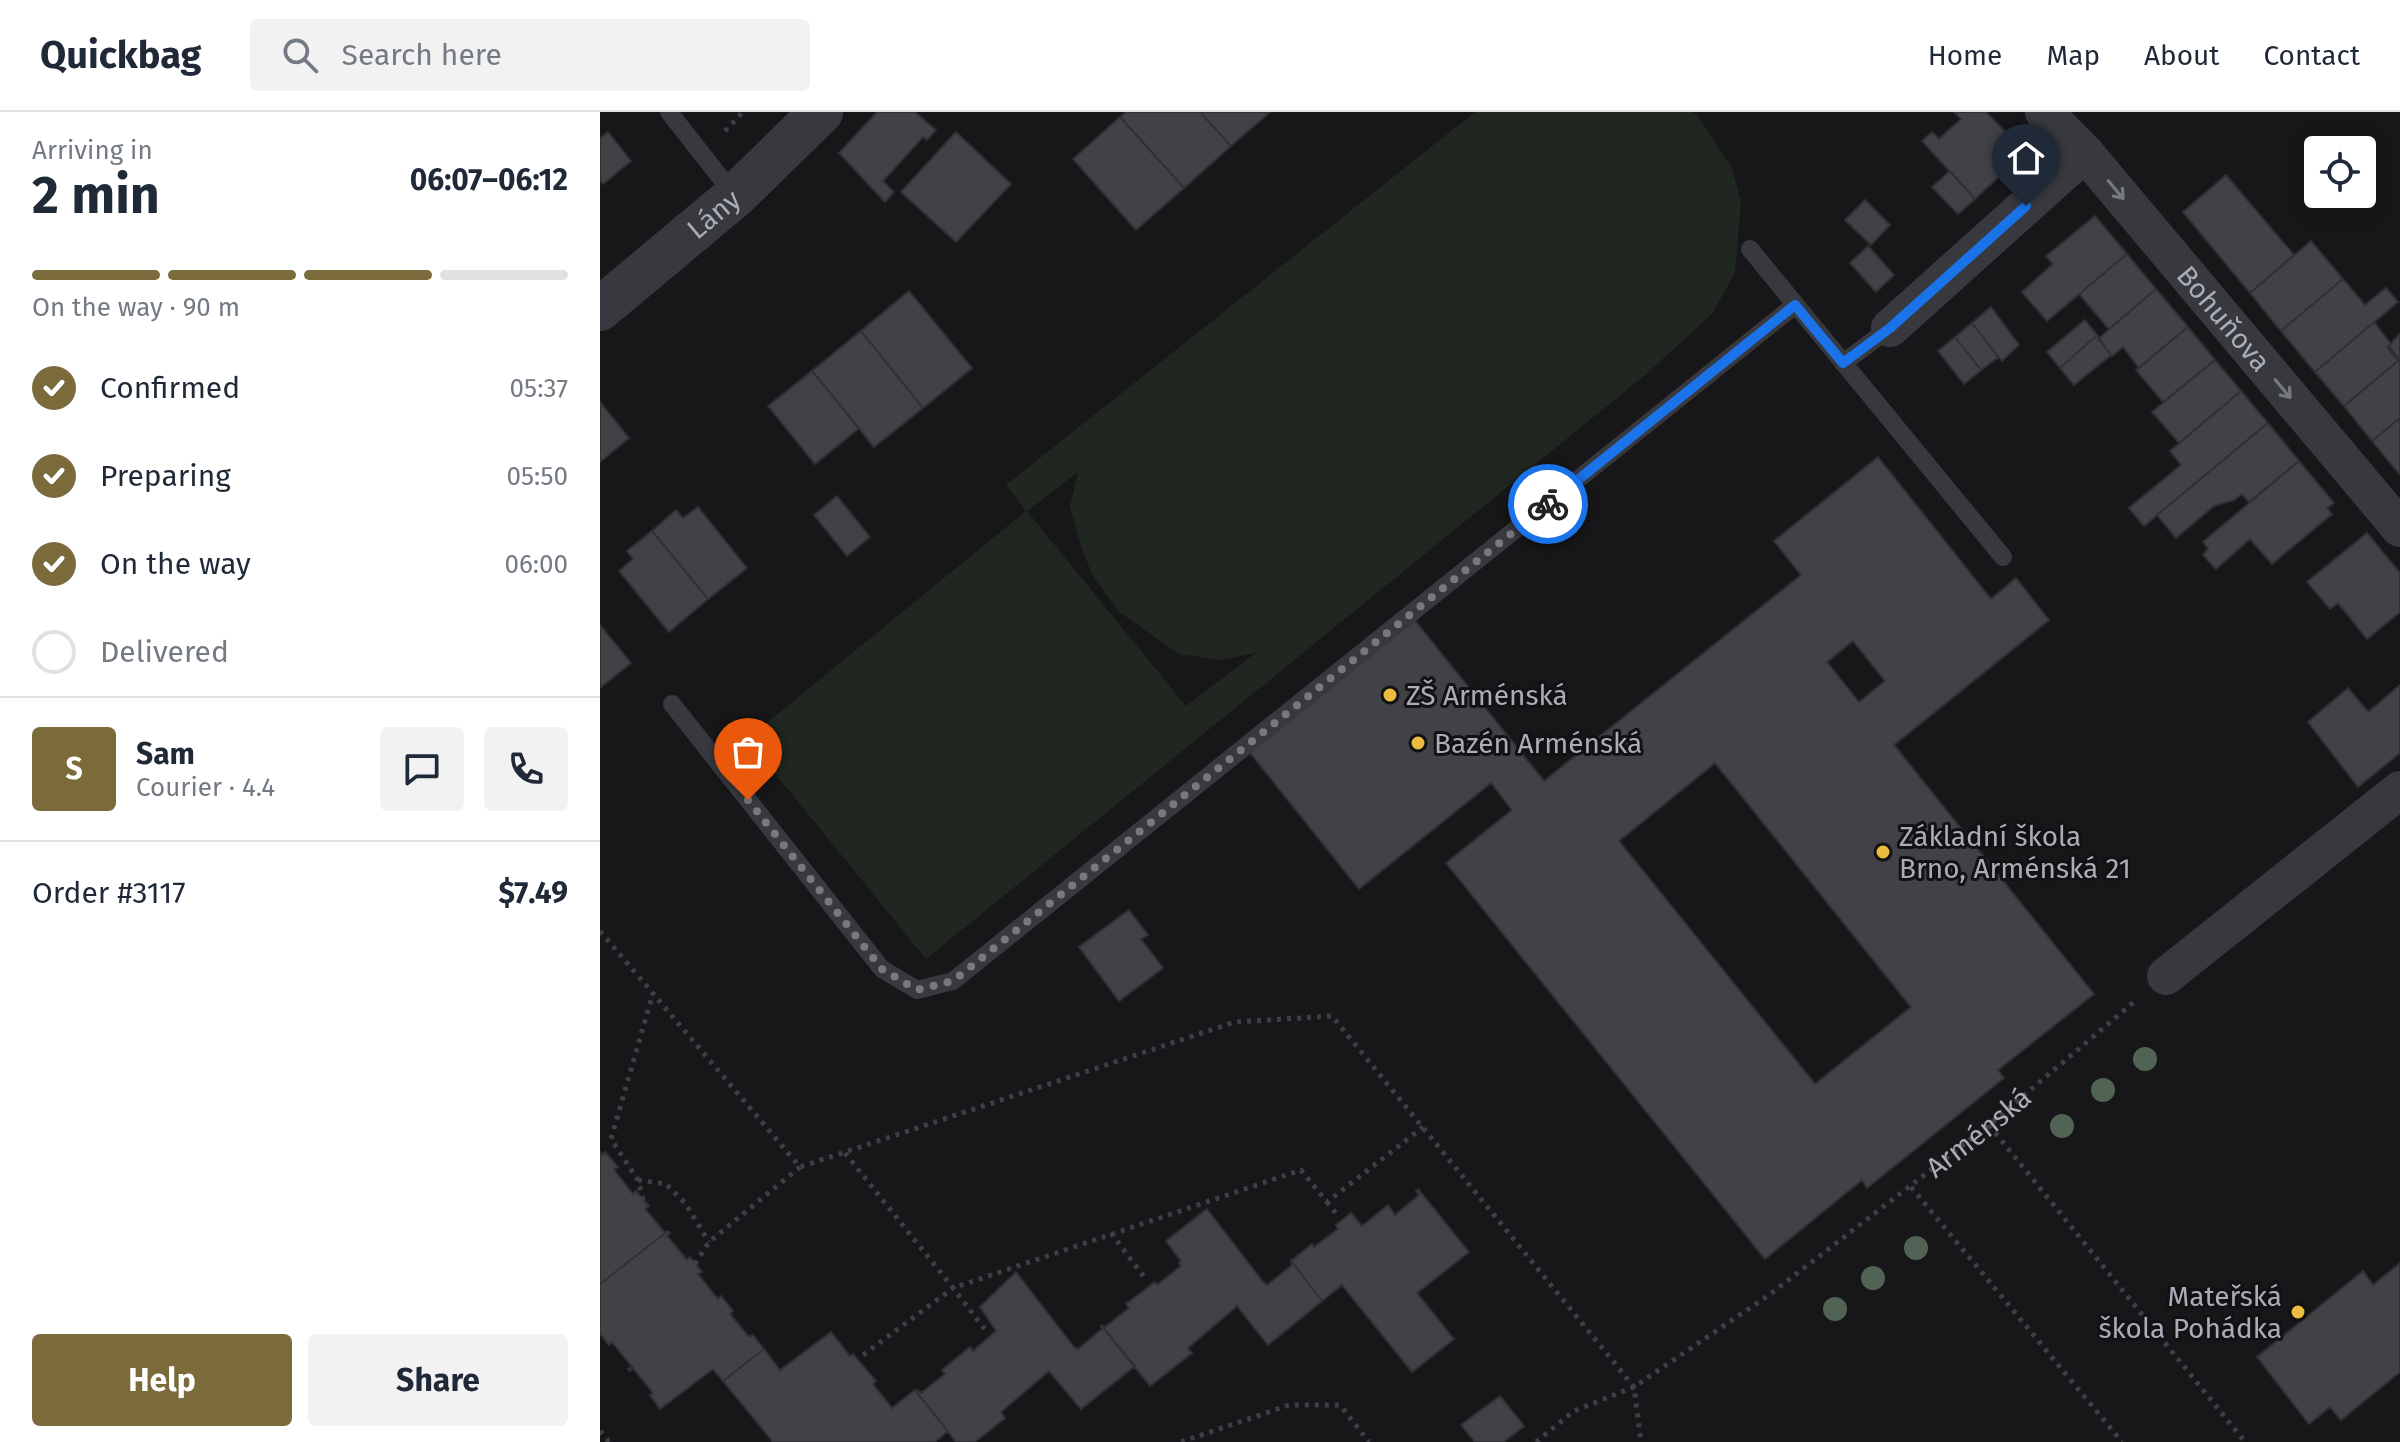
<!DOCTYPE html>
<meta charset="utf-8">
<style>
body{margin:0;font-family:"Fira Sans",sans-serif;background:#f2f2f3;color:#1f2937;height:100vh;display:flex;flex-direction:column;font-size:30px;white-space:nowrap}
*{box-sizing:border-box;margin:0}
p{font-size:26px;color:#747a83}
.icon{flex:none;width:44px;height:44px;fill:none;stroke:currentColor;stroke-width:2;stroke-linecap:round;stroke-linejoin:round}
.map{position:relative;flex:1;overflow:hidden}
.side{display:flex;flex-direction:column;background:#fff;width:600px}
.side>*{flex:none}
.tools{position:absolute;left:1704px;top:24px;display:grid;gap:16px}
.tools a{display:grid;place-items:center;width:72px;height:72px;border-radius:8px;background:#fff;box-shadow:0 4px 20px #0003;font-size:40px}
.pin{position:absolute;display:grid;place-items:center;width:68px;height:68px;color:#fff;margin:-82px -34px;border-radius:50% 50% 50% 0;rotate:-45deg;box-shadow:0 0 8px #0007}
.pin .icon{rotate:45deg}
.courier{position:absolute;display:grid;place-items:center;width:80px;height:80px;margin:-40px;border:6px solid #1a73e8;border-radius:50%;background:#fff;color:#222;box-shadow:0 2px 10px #0007}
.headline em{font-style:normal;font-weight:700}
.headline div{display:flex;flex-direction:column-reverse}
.headline{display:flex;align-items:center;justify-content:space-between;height:136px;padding:0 32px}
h1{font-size:52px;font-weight:700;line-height:60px}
.bar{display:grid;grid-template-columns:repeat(4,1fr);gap:12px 8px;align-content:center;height:96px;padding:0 32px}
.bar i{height:10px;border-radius:6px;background:#e0e1e3}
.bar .active{background:#7b6b3a}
.bar p{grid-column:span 4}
.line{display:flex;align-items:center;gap:20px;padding:0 32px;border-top:2px solid #e0e1e3}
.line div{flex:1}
.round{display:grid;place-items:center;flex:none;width:84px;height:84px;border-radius:8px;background:#f2f2f3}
ol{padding:0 32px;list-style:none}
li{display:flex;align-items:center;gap:24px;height:88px}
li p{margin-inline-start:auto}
li .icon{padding:8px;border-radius:50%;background:#7b6b3a;color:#fff;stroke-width:4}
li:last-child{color:#747a83}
li i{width:44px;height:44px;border:4px solid #e0e1e3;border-radius:50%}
.primary-button{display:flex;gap:16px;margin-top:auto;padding:16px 32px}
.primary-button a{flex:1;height:92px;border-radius:8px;background:#7b6b3a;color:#fff;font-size:32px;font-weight:700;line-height:92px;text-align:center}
.primary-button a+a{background:#f2f2f3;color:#1f2937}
header{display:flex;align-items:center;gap:48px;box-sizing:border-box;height:112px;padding:0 40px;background:#fff;border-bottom:2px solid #e0e1e3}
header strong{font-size:38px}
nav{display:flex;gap:44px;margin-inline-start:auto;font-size:28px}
.search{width:560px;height:72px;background:#f2f2f3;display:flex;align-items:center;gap:20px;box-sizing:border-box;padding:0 28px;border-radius:8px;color:#747a83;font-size:30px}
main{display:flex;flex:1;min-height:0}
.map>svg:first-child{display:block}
.green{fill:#1f2720;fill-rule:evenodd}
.building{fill:#414246;stroke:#313135;stroke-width:2;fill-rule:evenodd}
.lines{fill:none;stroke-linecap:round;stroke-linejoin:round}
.path{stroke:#3e3f45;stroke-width:5;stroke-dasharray:4 6;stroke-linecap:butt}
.service{stroke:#38393e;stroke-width:18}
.minor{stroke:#38393e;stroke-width:38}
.tertiary{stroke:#38393e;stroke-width:44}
.tree{fill:#516355}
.oneway{stroke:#777981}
.done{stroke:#777880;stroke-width:8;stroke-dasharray:0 14.4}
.route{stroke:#1a73e8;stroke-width:10}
.poi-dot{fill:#ebbc3d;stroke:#121214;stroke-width:3}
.labels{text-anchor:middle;stroke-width:6;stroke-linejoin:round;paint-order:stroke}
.street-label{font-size:28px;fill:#aaadb8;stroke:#121214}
.poi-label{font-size:28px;fill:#aaadb8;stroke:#121214;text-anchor:start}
</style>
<header>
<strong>Quickbag</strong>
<div class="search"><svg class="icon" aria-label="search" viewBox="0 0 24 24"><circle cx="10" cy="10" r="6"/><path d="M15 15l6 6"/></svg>Search here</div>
<nav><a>Home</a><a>Map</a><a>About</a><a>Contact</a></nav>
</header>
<main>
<section class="side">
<div class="headline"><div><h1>2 min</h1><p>Arriving in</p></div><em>06:07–06:12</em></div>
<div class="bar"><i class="active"></i><i class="active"></i><i class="active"></i><i></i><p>On the way · 90 m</p></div>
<ol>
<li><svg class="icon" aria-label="check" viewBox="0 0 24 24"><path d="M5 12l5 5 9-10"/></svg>Confirmed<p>05:37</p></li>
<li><svg class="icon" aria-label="check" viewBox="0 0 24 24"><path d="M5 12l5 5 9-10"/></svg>Preparing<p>05:50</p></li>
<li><svg class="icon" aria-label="check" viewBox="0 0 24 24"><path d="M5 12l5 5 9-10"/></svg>On the way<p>06:00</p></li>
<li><i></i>Delivered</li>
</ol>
<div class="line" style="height:144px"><b class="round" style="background:#7b6b3a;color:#fff">S</b><div><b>Sam</b><p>Courier · 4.4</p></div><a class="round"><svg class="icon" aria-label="chat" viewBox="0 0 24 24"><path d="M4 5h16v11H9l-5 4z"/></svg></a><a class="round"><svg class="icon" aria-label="phone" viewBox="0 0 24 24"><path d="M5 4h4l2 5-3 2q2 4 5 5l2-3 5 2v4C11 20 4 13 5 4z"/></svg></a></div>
<div class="line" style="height:104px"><div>Order #3117</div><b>$7.49</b></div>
<div class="primary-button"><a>Help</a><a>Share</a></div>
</section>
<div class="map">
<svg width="1800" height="1330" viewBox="0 0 1800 1330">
<rect width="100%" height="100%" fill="#171719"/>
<!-- green -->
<path class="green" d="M 875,0 L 1093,0 L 1098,4 L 1132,56 L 1141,90 L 1135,161 L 1112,202 L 1043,265 L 326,847 L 147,627 L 426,399 L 406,373 ZM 478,360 L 470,394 L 479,428 L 492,463 L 518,499 L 579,542 L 621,548 L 656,541 L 586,594 L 427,399 Z"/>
<!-- building -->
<path class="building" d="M 277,0 L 315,0 L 336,18 L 327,28 L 323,25 L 283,69 L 294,80 L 285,90 L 239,41 Z
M 526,0 L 600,0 L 631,34 L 584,76 L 520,5 Z
M 600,0 L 670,0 L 631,34 Z
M 1354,0 L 1386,0 L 1425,40 L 1375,87 L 1322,29 L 1332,20 L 1339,27 L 1361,7 Z
M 520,5 L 584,76 L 536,118 L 473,47 Z
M 8,20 L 31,49 L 3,72 L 0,68 L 0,26 Z
M 356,20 L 411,72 L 356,130 L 301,80 Z
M 1350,59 L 1375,87 L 1358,102 L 1332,75 Z
M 1626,63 L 1694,143 L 1650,181 L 1583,100 Z
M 1265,88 L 1290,113 L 1271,133 L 1245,108 Z
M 1495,104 L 1527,142 L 1447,209 L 1422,180 L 1453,152 L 1446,144 Z
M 1711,129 L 1743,167 L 1681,219 L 1650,181 Z
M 1268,134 L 1294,163 L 1276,180 L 1250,151 Z
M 1527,142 L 1556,177 L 1509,217 L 1479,182 Z
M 1743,167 L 1765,193 L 1786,176 L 1798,190 L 1715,260 L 1681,219 Z
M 1556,177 L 1588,215 L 1539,256 L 1523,235 L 1512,244 L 1498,227 Z
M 309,179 L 372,256 L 323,296 L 261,219 Z
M 1391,195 L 1419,233 L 1402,249 L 1372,211 Z
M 1485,208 L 1497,223 L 1460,256 L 1447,240 Z
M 1774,210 L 1791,232 L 1787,235 L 1798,249 L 1744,294 L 1715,260 Z
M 1372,211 L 1398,245 L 1381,258 L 1355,225 Z
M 1588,215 L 1615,248 L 1563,290 L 1536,258 Z
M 261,219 L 323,296 L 274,335 L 212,259 Z
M 1800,221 L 1800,245 L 1798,246 L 1789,234 Z
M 1497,223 L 1511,243 L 1474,273 L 1460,256 Z
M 1355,225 L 1381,258 L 1364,272 L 1338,239 Z
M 1800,247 L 1800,306 L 1772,329 L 1744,294 Z
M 1615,248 L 1641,279 L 1579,331 L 1552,300 Z
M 212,259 L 259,316 L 215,352 L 168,294 Z
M 1641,279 L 1668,311 L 1544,414 L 1529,396 L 1581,353 L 1570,339 Z
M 0,290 L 29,326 L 0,350 Z
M 1800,306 L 1800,363 L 1772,329 Z
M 1668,311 L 1699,349 L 1649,390 L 1642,382 L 1634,388 L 1614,394 L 1576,426 L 1557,403 Z
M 1278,345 L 1391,487 L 1416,466 L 1449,508 L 1294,633 L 1494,882 L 1398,958 L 1404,966 L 1267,1076 L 1262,1068 L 1165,1147 L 846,751 L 912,698 L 891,671 L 759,777 L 647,637 L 812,505 L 944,669 L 1201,463 L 1174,429 ZM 1253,529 L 1285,569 L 1259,590 L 1227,550 ZM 1115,651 L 1311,895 L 1215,972 L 1019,729 Z
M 1699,349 L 1734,391 L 1727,396 L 1732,402 L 1672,452 L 1650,427 L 1616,457 L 1603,443 L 1608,437 L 1603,430 Z
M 237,384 L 270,425 L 247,444 L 214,403 Z
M 98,395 L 147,456 L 108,487 L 52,419 L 76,398 L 83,406 Z
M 52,419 L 108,487 L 69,520 L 19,459 L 33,447 L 27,439 Z
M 1767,421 L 1800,461 L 1800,500 L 1767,527 L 1738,491 L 1730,497 L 1707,470 Z
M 0,513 L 31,551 L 0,576 Z
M 1800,573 L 1800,641 L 1758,675 L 1708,610 L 1748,576 L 1768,600 Z
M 529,798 L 548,823 L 541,827 L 563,856 L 519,889 L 479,835 Z
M 0,1040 L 2,1043 L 5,1040 L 18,1055 L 14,1058 L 33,1082 L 36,1079 L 49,1094 L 45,1097 L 65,1121 L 68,1119 L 0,1172 Z
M 818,1077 L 869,1140 L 817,1181 L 854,1227 L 812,1260 L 742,1173 L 722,1189 L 691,1149 L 712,1132 L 714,1135 L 738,1117 L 736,1113 L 751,1101 L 762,1114 L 788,1093 L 795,1103 L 819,1083 L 816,1079 Z
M 607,1097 L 663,1170 L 667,1173 L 691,1154 L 691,1149 L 722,1189 L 668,1233 L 637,1194 L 588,1236 L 592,1241 L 550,1274 L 501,1213 L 505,1215 L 529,1196 L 526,1192 L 555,1170 L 557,1173 L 581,1154 L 579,1151 L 581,1149 L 566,1129 Z
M 68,1119 L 70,1121 L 67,1124 L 87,1148 L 90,1145 L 102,1160 L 98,1162 L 118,1187 L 121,1184 L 133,1199 L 130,1202 L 149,1225 L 153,1223 L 164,1237 L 123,1269 L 113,1257 L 60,1297 L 50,1283 L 53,1281 L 33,1256 L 30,1259 L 28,1257 L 32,1255 L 12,1230 L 9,1233 L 0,1222 L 0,1172 Z
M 1800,1151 L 1800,1260 L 1741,1308 L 1730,1295 L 1709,1312 L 1657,1245 L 1763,1159 L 1773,1173 Z
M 416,1160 L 474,1235 L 478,1237 L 502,1217 L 501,1213 L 535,1254 L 481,1297 L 449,1259 L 401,1300 L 405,1306 L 375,1330 L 356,1330 L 316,1279 L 318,1278 L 321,1281 L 345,1262 L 342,1258 L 370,1235 L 373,1239 L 396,1219 L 380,1195 Z
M 231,1220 L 250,1244 L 253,1242 L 276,1269 L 273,1272 L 292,1296 L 315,1278 L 348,1319 L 335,1330 L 173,1330 L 123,1269 L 164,1237 L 180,1258 Z
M 900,1284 L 924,1314 L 904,1330 L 875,1330 L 861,1313 Z"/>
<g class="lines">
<!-- path -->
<g class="path">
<path d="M 125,19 L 143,0"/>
<path d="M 0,819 L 200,1055 L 635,910 L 732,904 L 1034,1275 L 1041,1330"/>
<path d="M 1389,1013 L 1645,1330"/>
<path d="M 245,1041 L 353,1176 L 701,1058 L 727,1090 L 823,1015"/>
<path d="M 38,1068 L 66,1072 L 85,1091 L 109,1130"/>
<path d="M 1311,1075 L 1522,1330"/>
<path d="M 43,1088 L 38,1068 L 11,1027 L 53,881"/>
<path d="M 727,1090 L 738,1104"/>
<path d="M 511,1121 L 547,1169"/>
<path d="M 95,1152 L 109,1130 L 200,1055"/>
<path d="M 263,1243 L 353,1176 L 386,1219"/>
<path d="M 0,1319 L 9,1330"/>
<path d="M 581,1330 L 689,1293 L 740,1293 L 769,1330"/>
<path id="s1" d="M 936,1330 L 974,1299 L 1034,1275 L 1169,1183 L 1389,1013 L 1534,890"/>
</g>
<!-- service -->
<path class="service" d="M 69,0 L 135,84
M 1150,137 L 1403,445
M 1243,251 L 1290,216
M 72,592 L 282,857 L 317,878 L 353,869 L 1195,193"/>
<!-- minor -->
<g class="minor">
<path id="s2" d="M 1444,0 L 1485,41 L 1800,416"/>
<path d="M 1290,216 L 1485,41"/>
<path d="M 1566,864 L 1800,678"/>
</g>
<!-- tertiary -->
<path class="tertiary" id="s3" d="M 0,197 L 135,84 L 221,0"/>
</g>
<!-- trees -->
<g class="tree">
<circle cx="1545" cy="947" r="12"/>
<circle cx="1503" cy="978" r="12"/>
<circle cx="1462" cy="1014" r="12"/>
<circle cx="1316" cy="1136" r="12"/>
<circle cx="1273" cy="1166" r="12"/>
<circle cx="1235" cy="1197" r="12"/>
</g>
<!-- one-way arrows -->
<defs><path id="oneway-shaft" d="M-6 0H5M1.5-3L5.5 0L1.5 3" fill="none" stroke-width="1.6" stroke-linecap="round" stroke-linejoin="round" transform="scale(2)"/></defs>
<g class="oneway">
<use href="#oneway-shaft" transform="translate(1516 78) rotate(50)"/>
<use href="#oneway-shaft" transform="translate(1683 277) rotate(50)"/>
</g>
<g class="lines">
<!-- done -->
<path class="done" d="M 148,688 L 282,857 L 317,878 L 353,869 L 948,392"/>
<!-- route -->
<path class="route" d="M 948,392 L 1195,193 L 1243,251 L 1290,216 L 1426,94"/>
</g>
<!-- markers -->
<g class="poi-dot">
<circle cx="790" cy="583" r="8"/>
<circle cx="818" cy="631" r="8"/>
<circle cx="1283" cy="740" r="8"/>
<circle cx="1698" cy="1200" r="8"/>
</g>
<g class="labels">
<!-- street labels -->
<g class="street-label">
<text dy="10" stroke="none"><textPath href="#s3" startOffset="148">Lány</textPath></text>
<text dy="10" stroke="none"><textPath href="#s2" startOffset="274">Bohuňova</textPath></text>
<text dy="10" stroke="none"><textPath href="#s1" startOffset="542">Arménská</textPath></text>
</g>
<!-- poi labels -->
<g class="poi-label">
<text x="806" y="593">ZŠ Arménská</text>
<text x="834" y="641">Bazén Arménská</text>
<text x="1299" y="734">Základní škola<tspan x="1299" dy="32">Brno, Arménská 21</tspan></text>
<text x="1682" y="1194" text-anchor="end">Mateřská<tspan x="1682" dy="32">škola Pohádka</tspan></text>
</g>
</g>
</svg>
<div class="tools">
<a><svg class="icon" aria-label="locate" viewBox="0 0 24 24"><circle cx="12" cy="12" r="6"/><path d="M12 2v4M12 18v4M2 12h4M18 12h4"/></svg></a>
</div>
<div class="pin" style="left:148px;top:688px;background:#ea580c"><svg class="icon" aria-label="bag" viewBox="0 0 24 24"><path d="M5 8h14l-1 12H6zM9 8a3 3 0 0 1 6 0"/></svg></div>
<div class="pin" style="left:1426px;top:94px;background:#1f2937"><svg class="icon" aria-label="home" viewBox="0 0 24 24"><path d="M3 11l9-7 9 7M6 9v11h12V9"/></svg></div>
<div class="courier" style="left:948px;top:392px"><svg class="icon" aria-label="bike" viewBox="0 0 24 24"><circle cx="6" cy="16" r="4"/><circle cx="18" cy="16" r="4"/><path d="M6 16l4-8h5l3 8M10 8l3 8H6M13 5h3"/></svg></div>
</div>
</main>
